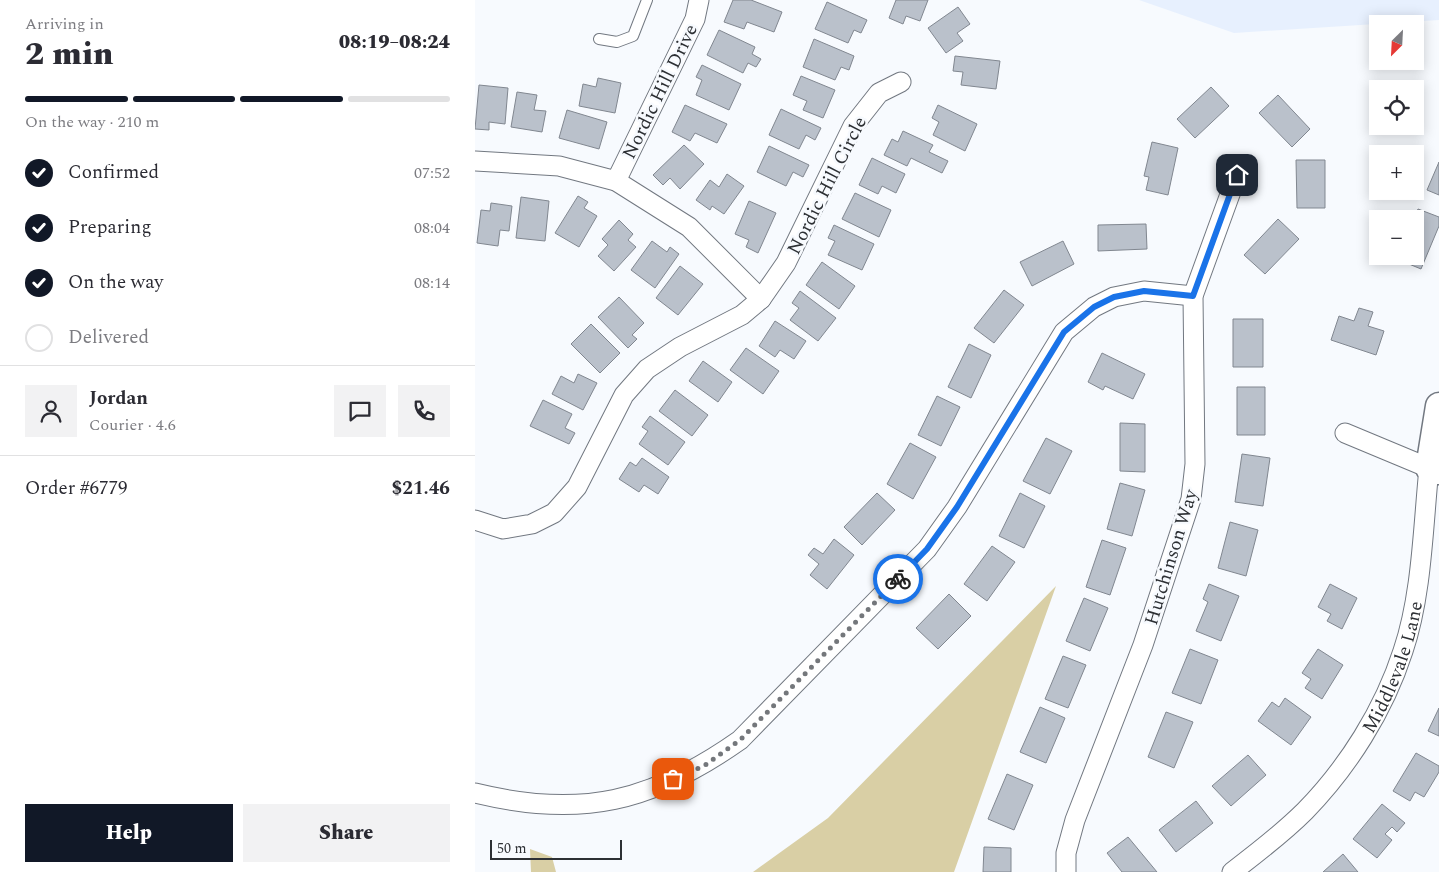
<!DOCTYPE html>
<meta charset="utf-8">
<style>
body{margin:0;font-family:Spectral,serif;background:#f2f2f3;color:#2b2b33;height:100vh;display:flex;flex-direction:column;font-size:19px;white-space:nowrap}
*{box-sizing:border-box;margin:0}
p{font-size:16px;color:#7c7c81}
.icon{flex:none;width:28px;height:28px;fill:none;stroke:currentColor;stroke-width:2;stroke-linecap:round;stroke-linejoin:round}
.map{position:relative;flex:1;overflow:hidden}
.drawer{display:flex;flex-direction:column;background:#fff;width:475px}
.drawer>*{flex:none}
.needle{width:32px;rotate:204deg}
.buttons{position:absolute;left:894px;top:15px;display:grid;gap:10px}
.buttons a{display:grid;place-items:center;width:55px;height:55px;border-radius:0px;background:#fff;box-shadow:0 2px 12px #0003;font-size:25px}
.scale{position:absolute;left:15px;bottom:12px;width:132px;box-sizing:border-box;padding-left:5px;border:2px solid #2d3034;border-top:0;font-size:14px;line-height:18px;white-space:nowrap;color:#2d3034;-webkit-text-stroke:4px #f7fafe;paint-order:stroke}
.pin{position:absolute;display:grid;place-items:center;width:42px;height:42px;color:#fff;margin:-21px;border-radius:10px;box-shadow:0 2px 8px #0006}
.courier{position:absolute;display:grid;place-items:center;width:50px;height:50px;margin:-25px;border:4px solid #1a73e8;border-radius:50%;background:#fff;color:#222;box-shadow:0 1px 6px #0007}
.overview em{font-style:normal;font-weight:800}
.overview div{display:flex;flex-direction:column-reverse}
.overview{display:flex;align-items:center;justify-content:space-between;height:85px;padding:0 25px}
h1{font-size:32px;font-weight:800;line-height:38px}
.bar{display:grid;grid-template-columns:repeat(4,1fr);gap:8px 5px;align-content:center;height:60px;padding:0 25px}
.bar i{height:6px;border-radius:4px;background:#e1e1e2}
.bar .active{background:#111827}
.bar p{grid-column:span 4}
.line{display:flex;align-items:center;gap:12px;padding:0 25px;border-top:1px solid #e1e1e2}
.line div{flex:1}
.round{display:grid;place-items:center;flex:none;width:52px;height:52px;border-radius:0px;background:#f2f2f3}
ol{padding:0 25px;list-style:none}
li{display:flex;align-items:center;gap:15px;height:55px}
li p{margin-inline-start:auto}
li .icon{padding:5px;border-radius:50%;background:#111827;color:#fff;stroke-width:4}
li:last-child{color:#7c7c81}
li i{width:28px;height:28px;border:2px solid #e1e1e2;border-radius:50%}
.action{display:flex;gap:10px;margin-top:auto;padding:10px 25px}
.action a{flex:1;height:58px;border-radius:0px;background:#111827;color:#fff;font-size:20px;font-weight:800;line-height:58px;text-align:center}
.action a+a{background:#f2f2f3;color:#2b2b33}
main{display:flex;flex:1;min-height:0}
.map>svg:first-child{display:block}
.built{fill:#e7f0fe}
.green{fill:#d9cfa5}
.building{fill:#bac1cb;stroke:#818790}
.lines{fill:none;stroke-linecap:round;stroke-linejoin:round}
.lane-casing{stroke:#727881;stroke-width:12}
.street-casing{stroke:#727881;stroke-width:21}
.secondary-casing{stroke:#727881;stroke-width:29}
.lane{stroke:#fff;stroke-width:10}
.street{stroke:#fff;stroke-width:19}
.secondary{stroke:#fff;stroke-width:26}
.done{stroke:#74777b;stroke-width:5;stroke-dasharray:0 9}
.route{stroke:#1a73e8;stroke-width:6}
.labels{text-anchor:middle;stroke-width:5;stroke-linejoin:round;paint-order:stroke}
.street-label{font-size:19px;fill:#2d3034;stroke:#f7fafe}
</style>
<main>
<section class="drawer">
<div class="overview"><div><h1>2 min</h1><p>Arriving in</p></div><em>08:19–08:24</em></div>
<div class="bar"><i class="active"></i><i class="active"></i><i class="active"></i><i></i><p>On the way · 210 m</p></div>
<ol>
<li><svg class="icon" aria-label="check" viewBox="0 0 24 24"><path d="M5 12l5 5 9-10"/></svg>Confirmed<p>07:52</p></li>
<li><svg class="icon" aria-label="check" viewBox="0 0 24 24"><path d="M5 12l5 5 9-10"/></svg>Preparing<p>08:04</p></li>
<li><svg class="icon" aria-label="check" viewBox="0 0 24 24"><path d="M5 12l5 5 9-10"/></svg>On the way<p>08:14</p></li>
<li><i></i>Delivered</li>
</ol>
<div class="line" style="height:90px"><a class="round"><svg class="icon" aria-label="person" viewBox="0 0 24 24"><circle cx="12" cy="8" r="4"/><path d="M4 21q1-7 8-7t8 7"/></svg></a><div><b>Jordan</b><p>Courier · 4.6</p></div><a class="round"><svg class="icon" aria-label="chat" viewBox="0 0 24 24"><path d="M4 5h16v11H9l-5 4z"/></svg></a><a class="round"><svg class="icon" aria-label="phone" viewBox="0 0 24 24"><path d="M5 4h4l2 5-3 2q2 4 5 5l2-3 5 2v4C11 20 4 13 5 4z"/></svg></a></div>
<div class="line" style="height:65px"><div>Order #6779</div><b>$21.46</b></div>
<div class="action"><a>Help</a><a>Share</a></div>
</section>
<div class="map">
<svg width="964" height="872" viewBox="0 0 964 872">
<rect width="100%" height="100%" fill="#f7fafe"/>
<!-- built -->
<path class="built" d="M 664,0 L 964,0 L 964,20 L 759,33 Z"/>
<!-- green -->
<path class="green" d="M 581,586 L 479,872 L 278,872 L 353,818 Z
M 55,849 L 77,857 L 81,872 L 56,872 Z"/>
<!-- building -->
<path class="building" d="M 258,0 L 276,0 L 307,12 L 299,32 L 272,22 L 269,29 L 249,22 Z
M 421,0 L 453,0 L 445,21 L 431,16 L 428,24 L 414,18 Z
M 352,2 L 392,20 L 386,33 L 379,30 L 373,43 L 340,29 Z
M 483,7 L 495,24 L 482,33 L 488,41 L 471,53 L 453,28 Z
M 244,30 L 280,47 L 277,54 L 286,59 L 281,67 L 273,63 L 268,73 L 232,55 Z
M 339,39 L 379,56 L 374,70 L 366,67 L 360,80 L 328,67 Z
M 480,56 L 525,61 L 521,89 L 486,85 L 488,72 L 478,71 Z
M 227,65 L 266,84 L 254,110 L 221,95 L 227,80 L 221,77 Z
M 326,76 L 360,90 L 348,118 L 328,110 L 332,101 L 318,95 Z
M 123,78 L 146,83 L 140,113 L 104,106 L 108,84 L 121,87 Z
M 4,85 L 33,88 L 30,124 L 14,122 L 14,130 L 0,129 Z
M 736,87 L 754,106 L 720,138 L 702,119 Z
M 42,92 L 62,95 L 59,110 L 71,111 L 67,132 L 36,127 Z
M 803,95 L 835,129 L 817,147 L 784,113 Z
M 210,105 L 252,124 L 242,143 L 220,133 L 215,141 L 197,132 Z
M 463,105 L 502,124 L 490,151 L 458,135 L 464,122 L 457,118 Z
M 306,109 L 346,128 L 340,140 L 331,135 L 324,149 L 294,135 Z
M 92,110 L 132,122 L 124,149 L 84,138 Z
M 428,131 L 458,145 L 454,152 L 473,161 L 467,173 L 436,158 L 432,166 L 409,155 L 417,139 L 423,142 Z
M 677,142 L 703,148 L 693,195 L 671,190 L 674,177 L 669,176 Z
M 209,145 L 229,164 L 205,189 L 195,178 L 188,185 L 178,175 Z
M 294,146 L 334,165 L 328,177 L 318,172 L 311,186 L 282,172 Z
M 397,158 L 430,174 L 421,193 L 407,186 L 403,194 L 384,185 Z
M 821,160 L 850,160 L 850,208 L 822,208 Z
M 964,162 L 964,195 L 952,190 Z
M 252,174 L 269,186 L 249,214 L 237,206 L 235,210 L 221,200 L 235,180 L 244,187 Z
M 380,193 L 416,210 L 404,237 L 367,219 Z
M 103,196 L 113,202 L 109,208 L 122,216 L 104,247 L 80,233 Z
M 46,197 L 74,201 L 70,241 L 41,238 Z
M 274,201 L 301,213 L 283,253 L 271,247 L 274,240 L 260,234 Z
M 16,203 L 37,206 L 34,231 L 25,230 L 23,246 L 2,243 L 6,210 L 15,211 Z
M 943,209 L 964,217 L 964,226 L 946,269 L 922,259 L 923,256 L 940,256 L 939,219 Z
M 803,219 L 824,239 L 790,274 L 769,255 Z
M 144,220 L 158,234 L 153,240 L 161,247 L 139,271 L 123,256 L 133,245 L 127,239 Z
M 671,224 L 672,249 L 623,251 L 623,225 Z
M 359,225 L 399,244 L 387,270 L 353,255 L 360,241 L 353,238 Z
M 177,241 L 192,252 L 195,247 L 204,254 L 180,288 L 156,270 Z
M 588,241 L 599,264 L 557,286 L 545,262 Z
M 347,262 L 380,286 L 364,309 L 331,285 Z
M 205,266 L 228,284 L 203,315 L 181,298 Z
M 529,290 L 549,305 L 519,343 L 499,328 Z
M 325,291 L 361,318 L 343,341 L 315,320 L 324,308 L 317,303 Z
M 144,297 L 169,323 L 157,335 L 162,339 L 153,348 L 123,317 Z
M 884,308 L 898,312 L 893,326 L 909,331 L 901,355 L 856,340 L 864,316 L 879,321 Z
M 758,319 L 788,319 L 788,367 L 758,367 Z
M 300,321 L 331,341 L 319,359 L 305,350 L 300,357 L 284,346 Z
M 116,324 L 145,353 L 125,373 L 96,344 Z
M 494,344 L 516,355 L 496,398 L 473,387 Z
M 271,348 L 304,371 L 288,394 L 255,370 Z
M 627,353 L 670,374 L 658,399 L 630,386 L 628,390 L 613,382 Z
M 228,361 L 257,382 L 243,402 L 214,381 Z
M 103,374 L 122,383 L 108,410 L 77,394 L 86,376 L 99,383 Z
M 762,387 L 790,387 L 790,435 L 762,435 Z
M 200,390 L 233,415 L 217,436 L 184,411 Z
M 462,396 L 485,407 L 466,446 L 443,435 Z
M 68,400 L 97,414 L 90,428 L 100,433 L 94,444 L 55,426 Z
M 175,416 L 210,442 L 193,465 L 164,444 L 173,431 L 167,427 Z
M 645,423 L 670,424 L 670,472 L 645,471 Z
M 571,438 L 597,451 L 575,494 L 548,481 Z
M 435,443 L 461,457 L 438,499 L 412,484 Z
M 767,454 L 795,458 L 788,506 L 760,502 Z
M 167,458 L 194,477 L 183,494 L 169,485 L 164,492 L 144,479 L 155,462 L 161,466 Z
M 645,483 L 670,490 L 657,536 L 632,529 Z
M 402,493 L 420,510 L 387,545 L 369,527 Z
M 545,493 L 570,506 L 549,548 L 524,536 Z
M 755,522 L 783,530 L 771,576 L 743,568 Z
M 359,539 L 379,555 L 352,589 L 335,575 L 344,564 L 333,555 L 339,548 L 348,554 Z
M 627,540 L 651,548 L 635,595 L 611,587 Z
M 517,546 L 540,562 L 512,601 L 489,584 Z
M 734,584 L 764,596 L 746,641 L 721,631 L 733,602 L 728,599 Z
M 855,584 L 882,598 L 867,629 L 852,621 L 856,614 L 843,607 Z
M 474,594 L 496,616 L 463,649 L 441,628 Z
M 609,598 L 633,608 L 615,651 L 591,641 Z
M 715,649 L 743,660 L 726,704 L 697,693 Z
M 843,649 L 868,665 L 847,699 L 830,688 L 836,679 L 827,673 Z
M 588,656 L 611,665 L 593,708 L 570,699 Z
M 810,698 L 836,717 L 816,745 L 783,721 L 797,702 L 804,707 Z
M 565,707 L 590,718 L 571,763 L 545,752 Z
M 964,708 L 964,736 L 953,731 Z
M 691,712 L 718,722 L 699,768 L 673,757 Z
M 941,753 L 964,766 L 964,772 L 949,797 L 940,792 L 935,801 L 918,791 Z
M 773,755 L 791,775 L 756,806 L 737,786 Z
M 532,774 L 558,785 L 539,830 L 513,819 Z
M 721,801 L 738,823 L 701,852 L 684,830 Z
M 907,804 L 930,823 L 922,832 L 917,827 L 910,834 L 917,840 L 902,858 L 878,839 Z
M 653,837 L 682,872 L 647,872 L 632,853 Z
M 509,847 L 536,848 L 536,872 L 508,872 Z
M 868,854 L 883,872 L 848,872 Z"/>
<g class="lines">
<defs>
<path id="lane" d="M 124,39 L 142,42 L 158,36 L 172,0"/>
<g id="street">
<path d="M 0,161 L 84,166 L 141,181 L 214,227 L 286,299"/>
<path d="M 141,181 L 220,19 L 224,0"/>
<path d="M 0,520 L 28,529 L 57,524 L 79,513 L 102,487 L 149,395 L 172,369 L 205,347 L 267,315 L 286,299 L 311,263 L 378,126 L 404,93 L 426,82"/>
<path d="M 0,793 C 106,819 177,802 265,740 L 452,549 L 482,507 L 589,332 L 619,307 L 639,297 L 669,291 L 718,296"/>
<path d="M 591,872 L 591,853 L 600,820 L 668,645 L 716,499 L 720,464 L 718,296 L 762,175"/>
<path id="s1" d="M 757,872 C 782,853 808,833 830,811 C 873,767 909,710 928,651 C 947,595 948,527 954,468 L 870,433"/>
</g>
<path id="secondary" d="M 964,406 L 954,468 L 964,471"/>
</defs>
<!-- lane casing -->
<use href="#lane" class="lane-casing"/>
<!-- street casing -->
<use href="#street" class="street-casing"/>
<!-- secondary casing -->
<use href="#secondary" class="secondary-casing"/>
<!-- lane -->
<use href="#lane" class="lane"/>
<!-- street -->
<use href="#street" class="street"/>
<!-- secondary -->
<use href="#secondary" class="secondary"/>
</g>
<g class="lines">
<!-- done -->
<path class="done" d="M 198,779 L 229,766 L 265,740 L 423,579"/>
<!-- route -->
<path class="route" d="M 423,579 L 452,549 L 482,507 L 589,332 L 619,307 L 639,297 L 669,291 L 718,296 L 762,175"/>
</g>
<g class="labels">
<!-- street labels -->
<g class="street-label">
<text transform="translate(184 91) rotate(-64)" y="7">Nordic Hill Drive</text>
<text transform="translate(351 185) rotate(-63)" y="7">Nordic Hill Circle</text>
<text transform="translate(695 557) rotate(-73)" y="7">Hutchinson Way</text>
<text dy="7" stroke="none"><textPath href="#s1" startOffset="266">Middlevale Lane</textPath></text>
</g>
</g>
</svg>
<div class="buttons">
<a><svg class="needle" viewBox="-14 -14 28 28"><path d="M0-13l5 13h-10z" fill="#e53935"/><path d="M0 13l5-13h-10z" fill="#7c7c81"/></svg></a>
<a><svg class="icon" aria-label="locate" viewBox="0 0 24 24"><circle cx="12" cy="12" r="6"/><path d="M12 2v4M12 18v4M2 12h4M18 12h4"/></svg></a>
<a>+</a>
<a>−</a>
</div>
<div class="scale">50 m</div>
<div class="pin" style="left:198px;top:779px;background:#ea580c"><svg class="icon" aria-label="bag" viewBox="0 0 24 24"><path d="M5 8h14l-1 12H6zM9 8a3 3 0 0 1 6 0"/></svg></div>
<div class="pin" style="left:762px;top:175px;background:#1f2937"><svg class="icon" aria-label="home" viewBox="0 0 24 24"><path d="M3 11l9-7 9 7M6 9v11h12V9"/></svg></div>
<div class="courier" style="left:423px;top:579px"><svg class="icon" aria-label="bike" viewBox="0 0 24 24"><circle cx="6" cy="16" r="4"/><circle cx="18" cy="16" r="4"/><path d="M6 16l4-8h5l3 8M10 8l3 8H6M13 5h3"/></svg></div>
</div>
</main>
